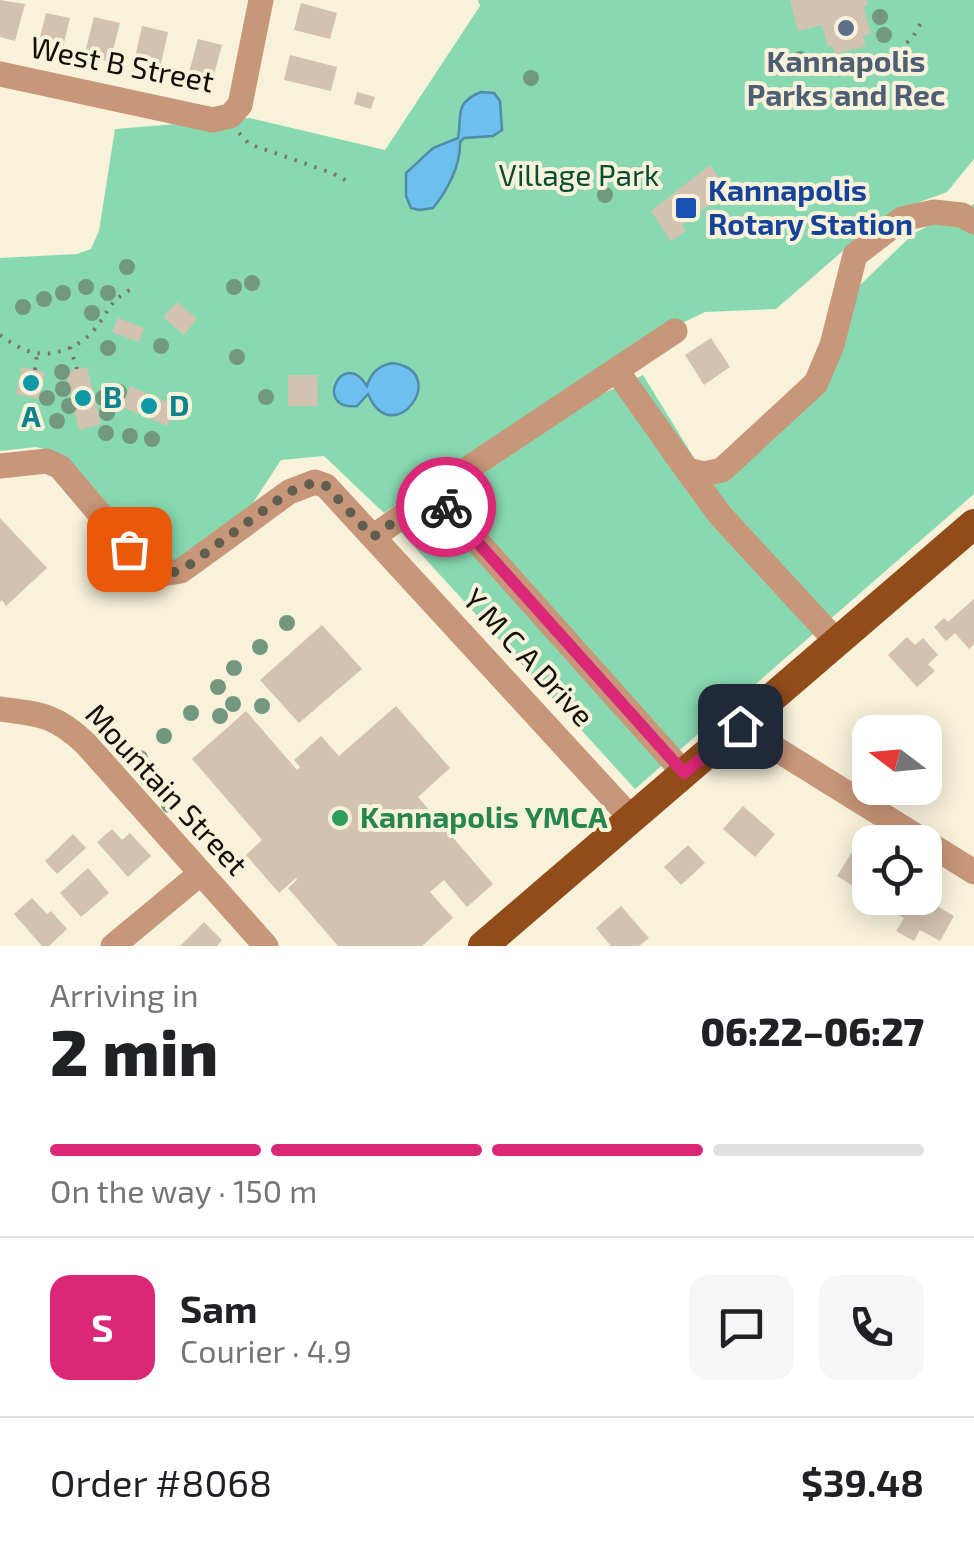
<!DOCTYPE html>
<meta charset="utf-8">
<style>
body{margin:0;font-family:"Exo 2",sans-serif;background:#f6f6f6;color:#202124;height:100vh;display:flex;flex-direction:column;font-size:38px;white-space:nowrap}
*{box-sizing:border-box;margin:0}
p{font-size:32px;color:#757577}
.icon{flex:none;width:55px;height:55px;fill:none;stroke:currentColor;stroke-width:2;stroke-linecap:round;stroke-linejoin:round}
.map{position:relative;height:946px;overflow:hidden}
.drawer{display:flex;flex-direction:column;background:#fff;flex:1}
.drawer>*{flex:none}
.needle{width:65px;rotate:286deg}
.tools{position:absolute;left:852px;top:715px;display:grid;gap:20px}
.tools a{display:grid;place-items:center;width:90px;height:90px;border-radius:20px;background:#fff;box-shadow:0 5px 25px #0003;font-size:50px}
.pin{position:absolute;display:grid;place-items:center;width:85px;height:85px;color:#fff;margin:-42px;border-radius:20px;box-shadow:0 5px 15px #0006}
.courier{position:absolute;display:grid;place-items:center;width:100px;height:100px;margin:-50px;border:8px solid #db2777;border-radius:50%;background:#fff;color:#222;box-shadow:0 2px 12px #0007}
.overview em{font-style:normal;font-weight:800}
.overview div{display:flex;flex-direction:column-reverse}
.overview{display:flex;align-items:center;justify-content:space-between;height:170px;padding:0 50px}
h1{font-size:65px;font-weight:800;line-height:75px}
.bar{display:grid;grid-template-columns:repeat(4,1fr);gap:15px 10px;align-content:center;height:120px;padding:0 50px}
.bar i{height:12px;border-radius:8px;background:#e0e0e0}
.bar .current{background:#db2777}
.bar p{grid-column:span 4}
.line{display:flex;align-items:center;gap:25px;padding:0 50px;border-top:2px solid #e0e0e0}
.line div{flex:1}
.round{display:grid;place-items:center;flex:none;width:105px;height:105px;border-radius:20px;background:#f6f6f6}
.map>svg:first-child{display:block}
.green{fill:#88d9b1}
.water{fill:#6dc0ed;stroke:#518ba8;stroke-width:2.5}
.building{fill:#d2c2af}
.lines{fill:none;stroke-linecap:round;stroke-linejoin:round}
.path{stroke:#7b7768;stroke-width:4;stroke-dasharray:2.5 8;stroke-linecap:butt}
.minor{stroke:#c89678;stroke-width:25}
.major{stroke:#914c1a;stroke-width:30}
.tree{fill:#73987f}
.done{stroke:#615e51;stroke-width:10;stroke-dasharray:0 18}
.route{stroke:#db2777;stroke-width:12}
.service-dot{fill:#5c6f8a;stroke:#f8f2db;stroke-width:4}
.transit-dot{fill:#1a4fb4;stroke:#f8f2db;stroke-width:4}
.culture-dot{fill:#0f9aa8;stroke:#f8f2db;stroke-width:4}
.leisure-dot{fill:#2e9e5b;stroke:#f8f2db;stroke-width:4}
.labels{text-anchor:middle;stroke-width:8;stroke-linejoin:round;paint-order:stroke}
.service-label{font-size:30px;font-weight:bold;fill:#4e5e75;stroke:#f8f2db}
.street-label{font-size:30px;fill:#100e06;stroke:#f8f2db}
.park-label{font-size:30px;fill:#064e33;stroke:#f8f2db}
.transit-label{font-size:30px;font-weight:bold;fill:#164399;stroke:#f8f2db;text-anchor:start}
.culture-label{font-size:30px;font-weight:bold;fill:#0d838f;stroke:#f8f2db;text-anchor:start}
.leisure-label{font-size:30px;font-weight:bold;fill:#27864d;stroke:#f8f2db;text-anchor:start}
</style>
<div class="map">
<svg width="974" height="946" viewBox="0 0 974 946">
<rect width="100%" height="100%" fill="#f8f2db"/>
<!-- green -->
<path class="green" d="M 478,0 L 974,0 L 974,159 L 947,192 L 901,209 L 844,250 L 776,309 L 705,312 L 630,348 L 384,513 L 324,456 L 281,460 L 247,512 L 177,562 L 160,564 L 135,545 L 53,451 L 36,447 L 0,451 L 0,258 L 77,254 L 91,249 L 99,231 L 115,129 L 250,118 L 385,150 L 480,6 Z
M 974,204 L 974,494 L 635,789 L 400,531 L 591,399 L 643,375 L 710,484 L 830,378 L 854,291 L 914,233 Z"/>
<!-- water -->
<path class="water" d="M 481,92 L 494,93 L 500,101 L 502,130 L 493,136 L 464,138 L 460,142 C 461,165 447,191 433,208 L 419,210 L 411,208 L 406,196 L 406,173 L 433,148 L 458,138 C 462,115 454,103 481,92 Z
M 392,363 C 453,371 393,453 368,394 L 357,406 C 312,411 343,346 367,386 C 371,373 378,366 392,363 Z"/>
<!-- building -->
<path class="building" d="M 0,0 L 25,4 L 15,41 L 0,37 Z
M 790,0 L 867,0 L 868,5 L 863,6 L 871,34 L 863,36 L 866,46 L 835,54 L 833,46 L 828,47 L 822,25 L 798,31 Z
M 301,3 L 337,13 L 330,39 L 294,30 Z
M 46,13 L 70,18 L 61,55 L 37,49 Z
M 94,17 L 120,23 L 110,62 L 84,56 Z
M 142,26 L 168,32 L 158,77 L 132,71 Z
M 198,39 L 222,45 L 211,86 L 187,80 Z
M 290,55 L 337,67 L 331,91 L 284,80 Z
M 357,92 L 375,97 L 371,109 L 354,104 Z
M 710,165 L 728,191 L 682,225 L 686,231 L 671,241 L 651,211 Z
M 177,302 L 197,319 L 184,335 L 163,317 Z
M 118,318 L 144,328 L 139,342 L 112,332 Z
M 711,338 L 730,367 L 704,385 L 685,355 Z
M 22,367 L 45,372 L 39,399 L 16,394 Z
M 87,367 L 101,424 L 79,430 L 66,372 Z
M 288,375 L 317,375 L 318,406 L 288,406 Z
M 130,386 L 176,406 L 167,426 L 122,407 Z
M 0,518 L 47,568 L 6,606 L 2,600 L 0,602 Z
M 974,599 L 974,644 L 969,649 L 955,633 L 946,641 L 934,627 L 944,618 L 948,622 Z
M 322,625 L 362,669 L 299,723 L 260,680 Z
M 907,637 L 915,645 L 923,638 L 938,655 L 928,664 L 935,671 L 917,687 L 888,655 Z
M 396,706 L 450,768 L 418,797 L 493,884 L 467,907 L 444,880 L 430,892 L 453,918 L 422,946 L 338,946 L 288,888 L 297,880 L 296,878 L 279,893 L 246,855 L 262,840 L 192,759 L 246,711 L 297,770 L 300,767 L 294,760 L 321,736 L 339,756 Z
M 743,806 L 775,834 L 755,857 L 723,829 Z
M 112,829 L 122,840 L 130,833 L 151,856 L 128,877 L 97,842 Z
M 73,834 L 86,848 L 57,874 L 45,861 Z
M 688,845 L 705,863 L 681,885 L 664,867 Z
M 852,852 L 870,863 L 870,897 L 837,876 Z
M 88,868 L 109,893 L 81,917 L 60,893 Z
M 32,898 L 47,914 L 51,911 L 67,929 L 49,946 L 42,946 L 14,914 Z
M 905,898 L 923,898 L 954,916 L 940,941 L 920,930 L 914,941 L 896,931 L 904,918 L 895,913 Z
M 621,906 L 649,938 L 639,946 L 611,946 L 596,928 Z
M 204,922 L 222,940 L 217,946 L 180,946 Z"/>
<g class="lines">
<!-- path -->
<path class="path" d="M 899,50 L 913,37 L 923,19
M 239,133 L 249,144 L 332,173 L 352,184
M 0,335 C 9,341 18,348 28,351 C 50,359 79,348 94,330 C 110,311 106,304 131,289
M 70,347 L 77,369
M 35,370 L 37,353"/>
<!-- minor -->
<path class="minor" d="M 0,74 L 213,120 L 230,116 L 240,105 L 261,0
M 617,371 L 687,470 L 704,474 L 722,470 L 816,383 L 832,345 L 855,255 L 902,219 L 934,212 L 962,215 L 974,222
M 0,466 L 47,461 L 60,467 L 143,565 L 163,574 L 181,571 L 289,492 L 315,482 L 326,486 L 631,818
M 687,470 L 720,515 L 837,642
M 434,493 L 684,773
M 373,537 L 472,466 L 675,331
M 0,709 C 40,714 56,715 86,744 L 266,946
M 739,726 L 974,872
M 113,946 L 201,873"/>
<!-- major -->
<path class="major" d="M 483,946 L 974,524"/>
</g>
<!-- trees -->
<g class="tree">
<circle cx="880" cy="17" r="8"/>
<circle cx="884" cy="35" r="8"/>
<circle cx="800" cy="59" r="8"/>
<circle cx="531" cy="78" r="8"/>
<circle cx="605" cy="195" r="8"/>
<circle cx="127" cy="267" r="8"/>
<circle cx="252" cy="283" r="8"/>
<circle cx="86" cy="287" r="8"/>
<circle cx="234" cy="287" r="8"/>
<circle cx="63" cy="293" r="8"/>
<circle cx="108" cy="293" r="8"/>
<circle cx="44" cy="299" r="8"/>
<circle cx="23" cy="307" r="8"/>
<circle cx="92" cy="313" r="8"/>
<circle cx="161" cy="346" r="8"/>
<circle cx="108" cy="348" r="8"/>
<circle cx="237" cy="357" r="8"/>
<circle cx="62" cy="372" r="8"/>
<circle cx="63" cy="389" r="8"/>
<circle cx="119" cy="392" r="8"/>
<circle cx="266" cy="397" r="8"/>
<circle cx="47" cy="398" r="8"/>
<circle cx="103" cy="398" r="8"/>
<circle cx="69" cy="406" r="8"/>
<circle cx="107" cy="413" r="8"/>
<circle cx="34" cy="418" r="8"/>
<circle cx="57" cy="421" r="8"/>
<circle cx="106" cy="433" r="8"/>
<circle cx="130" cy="436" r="8"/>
<circle cx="152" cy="439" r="8"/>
<circle cx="287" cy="623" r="8"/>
<circle cx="260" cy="647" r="8"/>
<circle cx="234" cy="668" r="8"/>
<circle cx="218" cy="687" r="8"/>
<circle cx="233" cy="704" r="8"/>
<circle cx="262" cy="706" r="8"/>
<circle cx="191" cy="713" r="8"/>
<circle cx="220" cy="716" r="8"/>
<circle cx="164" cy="736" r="8"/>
<circle cx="140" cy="758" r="8"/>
<circle cx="148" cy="779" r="8"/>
<circle cx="169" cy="805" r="8"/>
</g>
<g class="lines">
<!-- done -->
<path class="done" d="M 129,549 C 147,569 154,576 181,571 L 289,492 L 315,482 L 326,486 L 373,537 L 434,493 L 446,507"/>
<!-- route -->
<path class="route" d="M 446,507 L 684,773 L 740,726"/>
</g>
<!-- markers -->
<circle class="service-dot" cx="846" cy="28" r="10"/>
<rect class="transit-dot" x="674" y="196" width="24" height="24" rx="5"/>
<g class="culture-dot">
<circle cx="31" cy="383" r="10"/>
<circle cx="83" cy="398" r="10"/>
<circle cx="149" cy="406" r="10"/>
</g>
<circle class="leisure-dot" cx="340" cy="818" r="10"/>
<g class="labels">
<!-- service labels -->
<g class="service-label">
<text x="846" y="72">Kannapolis<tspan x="846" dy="34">Parks and Rec</tspan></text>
</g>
<!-- street labels -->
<g class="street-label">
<text transform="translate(122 65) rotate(11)" y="10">West B Street</text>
<text transform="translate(528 658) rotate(47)" y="10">Y M C A Drive</text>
<text transform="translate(166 790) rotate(47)" y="10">Mountain Street</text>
</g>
<!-- park labels -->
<g class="park-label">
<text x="579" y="186">Village Park</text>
</g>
<!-- transit labels -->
<g class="transit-label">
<text x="708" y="201">Kannapolis<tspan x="708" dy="34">Rotary Station</tspan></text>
</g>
<!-- culture labels -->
<g class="culture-label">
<text x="103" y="408">B</text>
<text x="169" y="416">D</text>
<text x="31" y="427" text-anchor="middle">A</text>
</g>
<!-- leisure labels -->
<g class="leisure-label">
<text x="360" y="828">Kannapolis YMCA</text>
</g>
</g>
</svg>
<div class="tools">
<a><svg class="needle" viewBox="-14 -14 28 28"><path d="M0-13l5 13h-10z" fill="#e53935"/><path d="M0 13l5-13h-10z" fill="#757577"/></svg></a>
<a><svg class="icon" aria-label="locate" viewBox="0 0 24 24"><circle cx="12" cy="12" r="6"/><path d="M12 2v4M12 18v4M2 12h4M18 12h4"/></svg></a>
</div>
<div class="pin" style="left:129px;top:549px;background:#ea580c"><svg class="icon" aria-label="bag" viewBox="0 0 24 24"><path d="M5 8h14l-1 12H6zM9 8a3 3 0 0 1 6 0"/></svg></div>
<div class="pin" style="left:740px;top:726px;background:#1f2937"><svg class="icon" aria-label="home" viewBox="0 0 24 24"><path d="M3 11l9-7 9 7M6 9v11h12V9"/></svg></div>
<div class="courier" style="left:446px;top:507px"><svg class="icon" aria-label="bike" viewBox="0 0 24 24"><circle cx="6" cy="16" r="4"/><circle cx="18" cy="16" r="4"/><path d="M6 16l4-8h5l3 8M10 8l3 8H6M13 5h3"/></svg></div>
</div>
<section class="drawer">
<div class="overview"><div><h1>2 min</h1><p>Arriving in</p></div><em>06:22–06:27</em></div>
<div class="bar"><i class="current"></i><i class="current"></i><i class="current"></i><i></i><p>On the way · 150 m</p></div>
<div class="line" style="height:180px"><b class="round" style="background:#db2777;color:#fff">S</b><div><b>Sam</b><p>Courier · 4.9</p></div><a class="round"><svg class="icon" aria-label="chat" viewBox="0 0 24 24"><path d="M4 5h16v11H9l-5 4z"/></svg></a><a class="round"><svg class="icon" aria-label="phone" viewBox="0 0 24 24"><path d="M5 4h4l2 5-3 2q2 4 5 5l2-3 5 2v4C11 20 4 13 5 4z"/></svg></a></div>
<div class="line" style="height:130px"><div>Order #8068</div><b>$39.48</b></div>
</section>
